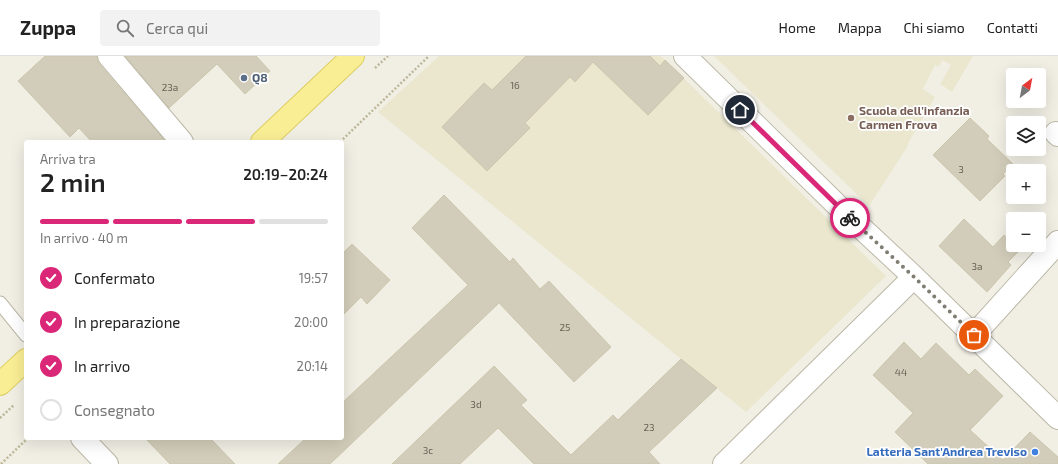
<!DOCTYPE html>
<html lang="it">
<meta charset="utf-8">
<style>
body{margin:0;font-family:"Exo 2",sans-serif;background:#f2f2f2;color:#222;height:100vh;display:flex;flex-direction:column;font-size:15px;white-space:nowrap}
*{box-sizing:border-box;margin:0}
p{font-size:13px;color:#767676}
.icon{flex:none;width:22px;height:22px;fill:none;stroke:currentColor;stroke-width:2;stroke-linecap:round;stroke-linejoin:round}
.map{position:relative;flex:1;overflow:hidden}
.panel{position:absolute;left:24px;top:84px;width:320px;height:300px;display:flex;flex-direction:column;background:#fff;border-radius:4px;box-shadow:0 4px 16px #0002}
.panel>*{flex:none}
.needle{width:26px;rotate:32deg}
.tools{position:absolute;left:1006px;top:12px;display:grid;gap:8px}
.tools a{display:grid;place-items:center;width:40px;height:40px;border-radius:4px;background:#fff;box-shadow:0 4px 16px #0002;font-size:20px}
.pin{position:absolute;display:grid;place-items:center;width:34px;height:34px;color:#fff;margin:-17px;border:2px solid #fff;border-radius:50%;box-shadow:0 1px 4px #0007}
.courier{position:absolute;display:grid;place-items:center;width:40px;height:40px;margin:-20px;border:3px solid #db2777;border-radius:50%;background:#fff;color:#222;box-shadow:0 1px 5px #0007}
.head em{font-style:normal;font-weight:600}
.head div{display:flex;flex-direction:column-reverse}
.head{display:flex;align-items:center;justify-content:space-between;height:68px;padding:0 16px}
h1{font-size:26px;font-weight:600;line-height:30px}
.bar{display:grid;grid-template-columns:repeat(4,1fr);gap:6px 4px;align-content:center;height:48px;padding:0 16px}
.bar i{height:5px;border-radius:3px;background:#e0e0e0}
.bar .current{background:#db2777}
.bar p{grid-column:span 4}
ol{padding:0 16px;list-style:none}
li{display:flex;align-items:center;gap:12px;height:44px}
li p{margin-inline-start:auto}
li .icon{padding:4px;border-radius:50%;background:#db2777;color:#fff;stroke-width:4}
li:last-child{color:#767676}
li i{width:22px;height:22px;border:2px solid #e0e0e0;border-radius:50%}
header{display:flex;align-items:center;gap:24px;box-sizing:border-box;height:56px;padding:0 20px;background:#fff;border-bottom:1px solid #e0e0e0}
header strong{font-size:19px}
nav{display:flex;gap:22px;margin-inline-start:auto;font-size:14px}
.search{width:280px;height:36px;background:#f2f2f2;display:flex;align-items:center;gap:10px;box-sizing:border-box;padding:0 14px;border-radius:4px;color:#767676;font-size:15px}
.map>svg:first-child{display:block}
.education{fill:#eae7ce}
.building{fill:#d2cdba;stroke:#ccc6ad}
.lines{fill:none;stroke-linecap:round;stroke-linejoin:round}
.lane-casing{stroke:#bcb8a7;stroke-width:15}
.street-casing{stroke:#bcb8a7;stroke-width:24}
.primary-casing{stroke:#ddce65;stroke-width:24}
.path{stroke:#bdb699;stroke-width:2.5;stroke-dasharray:2 2;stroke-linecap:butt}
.lane{stroke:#fff;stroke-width:13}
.street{stroke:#fff;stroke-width:22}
.primary{stroke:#f9ee94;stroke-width:22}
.done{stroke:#807d72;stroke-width:4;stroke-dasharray:0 7.2}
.route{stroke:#db2777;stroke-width:5}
.service-dot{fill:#5c6f8a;stroke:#fff;stroke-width:1.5}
.education-dot{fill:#8d6e63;stroke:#fff;stroke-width:1.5}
.shop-dot{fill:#3f7fe0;stroke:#fff;stroke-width:1.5}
.labels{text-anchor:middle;stroke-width:3.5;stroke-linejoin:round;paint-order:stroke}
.number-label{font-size:10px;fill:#676256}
.service-label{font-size:12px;font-weight:bold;fill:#4e5e75;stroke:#fff;text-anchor:start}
.education-label{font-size:12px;font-weight:bold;fill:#785e54;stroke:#fff;text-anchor:start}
.shop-label{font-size:12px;font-weight:bold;fill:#366cbe;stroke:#fff;text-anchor:end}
</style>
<header>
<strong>Zuppa</strong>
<div class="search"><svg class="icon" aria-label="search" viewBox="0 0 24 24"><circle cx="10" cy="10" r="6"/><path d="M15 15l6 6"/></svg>Cerca qui</div>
<nav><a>Home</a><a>Mappa</a><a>Chi siamo</a><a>Contatti</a></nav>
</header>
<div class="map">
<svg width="1058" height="408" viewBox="0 0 1058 408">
<rect width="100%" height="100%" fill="#f1efe4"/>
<!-- education -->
<path class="education" d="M 439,0 L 661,0 L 886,220 L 746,356 L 378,56 Z
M 714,0 L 973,0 L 952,36 L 940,28 L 951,9 L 943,4 L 938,11 L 935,9 L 923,33 L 935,41 L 910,84 L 906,93 L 869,150 Z"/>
<!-- building -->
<path class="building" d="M 45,0 L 97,0 L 97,3 L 99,8 L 166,86 L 92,86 L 79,72 L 70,81 L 18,25 Z
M 125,0 L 256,0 L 270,15 L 245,38 L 217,8 L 169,52 Z
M 526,0 L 650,0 L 660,10 L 665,4 L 684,22 L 648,59 L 593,6 L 575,26 L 570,21 L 525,67 L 530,72 L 487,115 L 442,71 L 484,27 L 492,34 Z
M 970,62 L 989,80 L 987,83 L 1013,108 L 1003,118 L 1005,120 L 980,145 L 933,99 Z
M 444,139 L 510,206 L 513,202 L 540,233 L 549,225 L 611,291 L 574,326 L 499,247 L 330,408 L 278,408 L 306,382 L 342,382 L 342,347 L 468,229 L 412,172 Z
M 964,163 L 993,191 L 1004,179 L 1020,194 L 1008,206 L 1011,209 L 987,236 L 939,190 Z
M 352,188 L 390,224 L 367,248 L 361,241 L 342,260 L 342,198 Z
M 904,286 L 921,303 L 936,287 L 969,319 L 975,313 L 1003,340 L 970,374 L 1003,404 L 1030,376 L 1058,401 L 1058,408 L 928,408 L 895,376 L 913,357 L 873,319 Z
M 681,303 L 717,332 L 649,396 L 660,408 L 534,408 L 498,372 L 460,408 L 392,408 L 494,310 L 527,344 L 521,349 L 571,399 L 613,359 L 618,364 Z
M 145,382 L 210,382 L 235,408 L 170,408 Z"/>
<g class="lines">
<defs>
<path id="lane" d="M 0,247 L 26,279"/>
<path id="street" d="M 109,0 L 182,86
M 685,0 L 840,152 L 914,221 L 1058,362
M 1056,77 L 1058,79
M 974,279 L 1058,186
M 82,382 L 107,408
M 724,408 L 914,221"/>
<path id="primary" d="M 262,86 L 353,0
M 0,328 L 26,304"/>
</defs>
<!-- lane casing -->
<use href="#lane" class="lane-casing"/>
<!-- street casing -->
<use href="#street" class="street-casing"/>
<!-- primary casing -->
<use href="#primary" class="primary-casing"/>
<!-- path -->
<path class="path" d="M 375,12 L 388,0
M 340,86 L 429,0
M 0,362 L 14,349
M 1,408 L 28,382"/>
<!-- lane -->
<use href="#lane" class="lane"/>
<!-- street -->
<use href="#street" class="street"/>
<!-- primary -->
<use href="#primary" class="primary"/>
</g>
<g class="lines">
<!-- done -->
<path class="done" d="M 850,162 L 914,221 L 974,279"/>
<!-- route -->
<path class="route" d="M 740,54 L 850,162"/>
</g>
<!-- markers -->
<circle class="service-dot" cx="244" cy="22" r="4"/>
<circle class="education-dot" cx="851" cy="62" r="4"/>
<circle class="shop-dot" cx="1035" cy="396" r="4"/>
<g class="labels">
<!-- number labels -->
<g class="number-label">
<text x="515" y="33">16</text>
<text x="170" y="35">23a</text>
<text x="961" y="117">3</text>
<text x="977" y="214">3a</text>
<text x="565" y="275">25</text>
<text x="901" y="320">44</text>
<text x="476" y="352">3d</text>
<text x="649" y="375">23</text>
<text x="428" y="398">3c</text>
</g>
<!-- service labels -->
<g class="service-label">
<text x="252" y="26">Q8</text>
</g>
<!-- education labels -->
<g class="education-label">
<text x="859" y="59">Scuola dell'infanzia<tspan x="859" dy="14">Carmen Frova</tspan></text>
</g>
<!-- shop labels -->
<g class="shop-label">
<text x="1027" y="400">Latteria Sant'Andrea Treviso</text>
</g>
</g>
</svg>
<div class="tools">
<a><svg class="needle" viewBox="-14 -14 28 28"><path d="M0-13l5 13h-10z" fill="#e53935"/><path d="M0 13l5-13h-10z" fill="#767676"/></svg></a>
<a><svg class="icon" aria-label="layers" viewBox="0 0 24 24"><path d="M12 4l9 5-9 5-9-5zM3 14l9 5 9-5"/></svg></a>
<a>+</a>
<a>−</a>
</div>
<div class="pin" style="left:974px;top:279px;background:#ea580c"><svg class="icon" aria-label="bag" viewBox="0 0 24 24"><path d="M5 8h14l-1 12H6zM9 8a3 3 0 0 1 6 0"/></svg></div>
<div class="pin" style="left:740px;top:54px;background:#1f2937"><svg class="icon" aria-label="home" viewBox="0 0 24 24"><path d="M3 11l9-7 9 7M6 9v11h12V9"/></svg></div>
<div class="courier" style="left:850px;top:162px"><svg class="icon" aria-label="bike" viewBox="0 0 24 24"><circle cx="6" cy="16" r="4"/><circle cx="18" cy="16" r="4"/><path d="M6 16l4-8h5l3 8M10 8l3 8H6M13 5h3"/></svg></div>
<section class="panel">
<div class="head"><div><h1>2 min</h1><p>Arriva tra</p></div><em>20:19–20:24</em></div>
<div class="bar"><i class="current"></i><i class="current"></i><i class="current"></i><i></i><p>In arrivo · 40 m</p></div>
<ol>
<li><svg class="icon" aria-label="check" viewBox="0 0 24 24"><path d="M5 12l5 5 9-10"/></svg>Confermato<p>19:57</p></li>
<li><svg class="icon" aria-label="check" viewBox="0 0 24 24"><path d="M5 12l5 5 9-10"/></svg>In preparazione<p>20:00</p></li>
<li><svg class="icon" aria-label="check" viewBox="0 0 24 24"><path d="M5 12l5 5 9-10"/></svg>In arrivo<p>20:14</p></li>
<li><i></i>Consegnato</li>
</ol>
</section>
</div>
